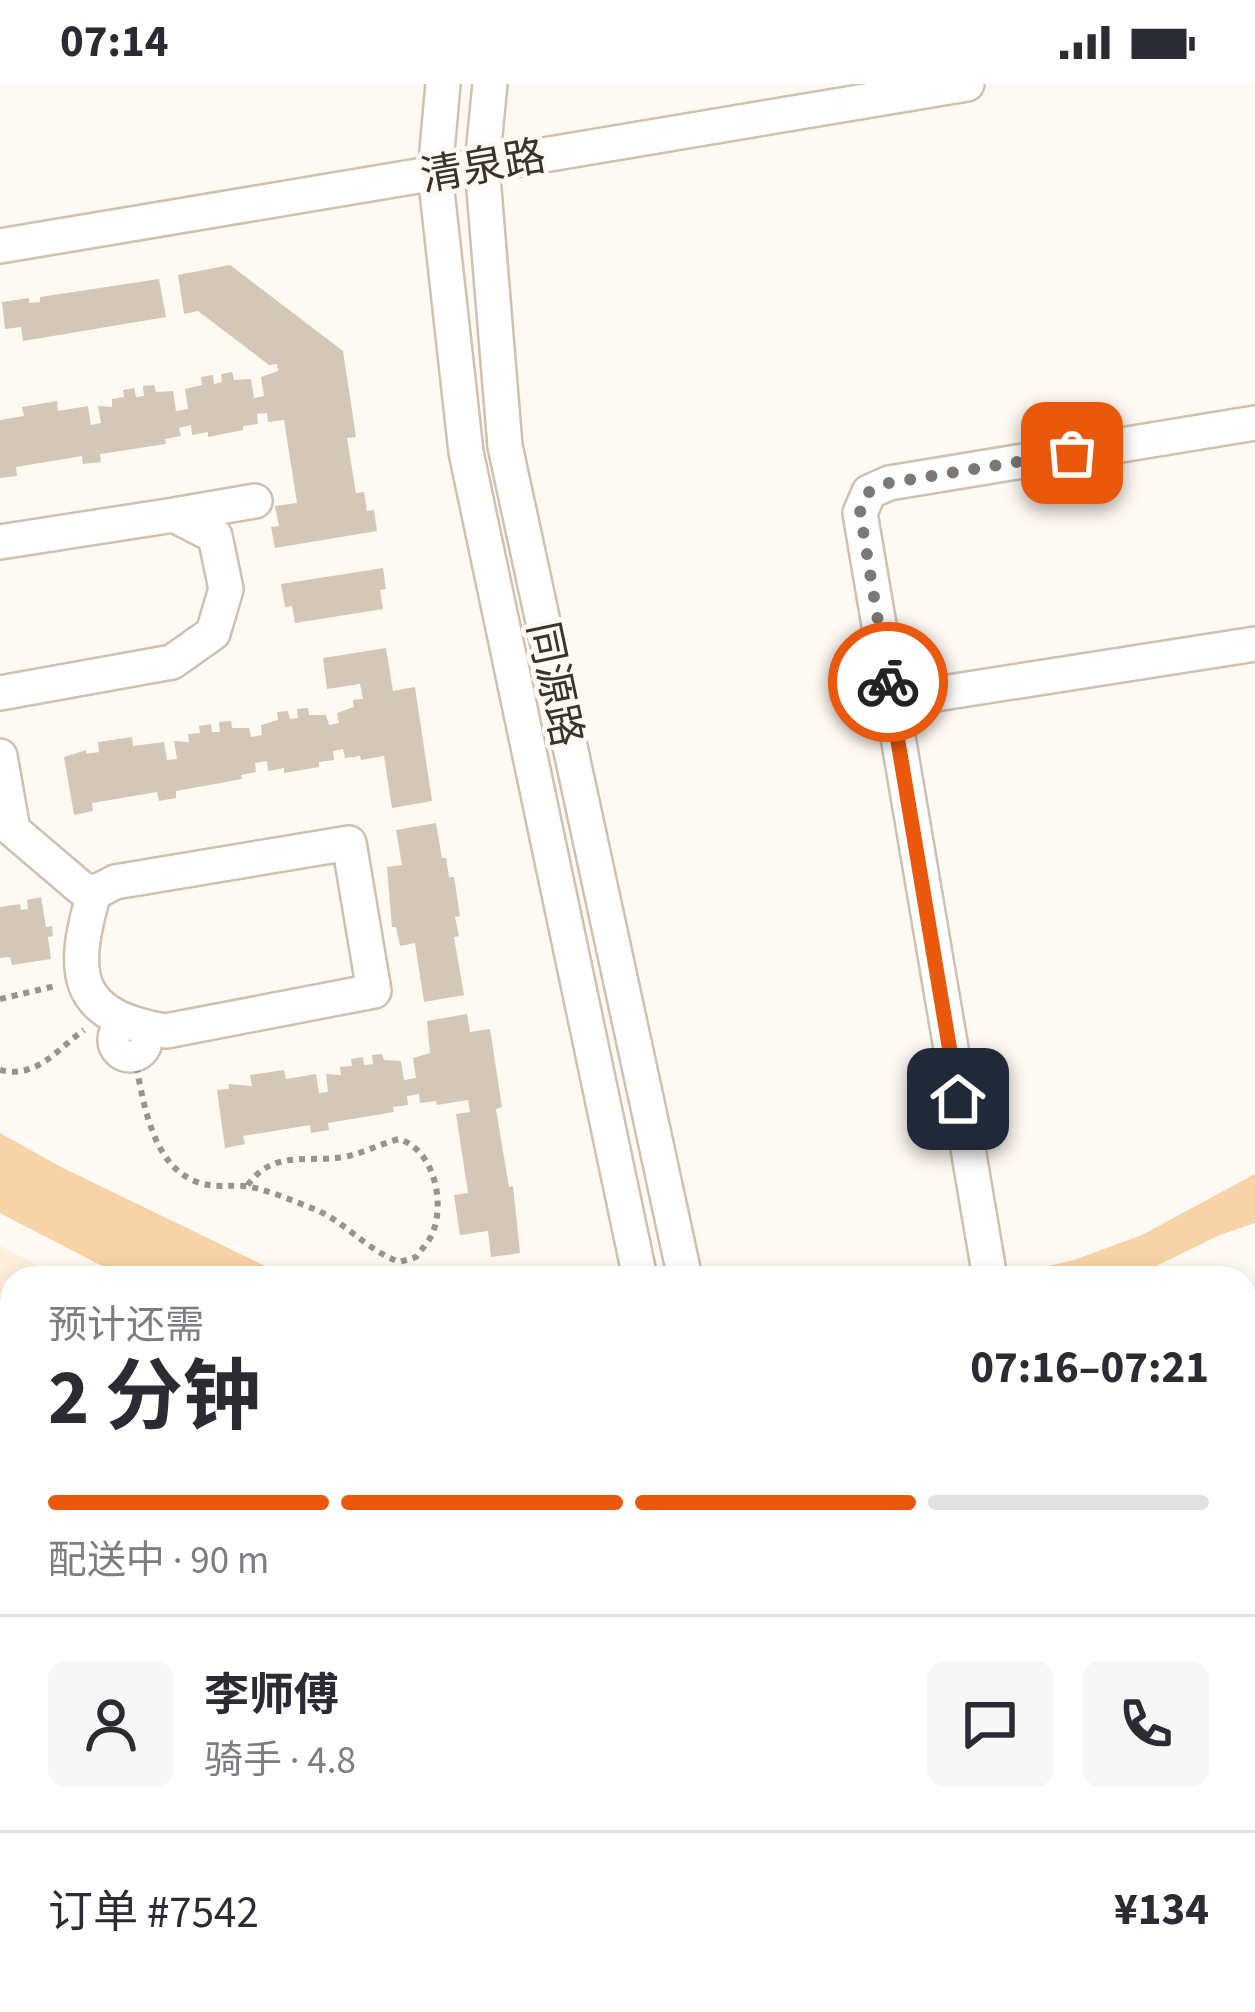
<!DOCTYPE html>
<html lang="zh">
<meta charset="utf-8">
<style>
body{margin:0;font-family:"Source Sans 3","Noto Sans SC",sans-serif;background:#f7f7f7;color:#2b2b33;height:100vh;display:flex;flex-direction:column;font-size:45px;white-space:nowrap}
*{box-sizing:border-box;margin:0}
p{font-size:39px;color:#7c7c81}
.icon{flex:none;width:66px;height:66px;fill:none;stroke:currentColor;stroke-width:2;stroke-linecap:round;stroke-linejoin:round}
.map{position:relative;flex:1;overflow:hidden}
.sheet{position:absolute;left:0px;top:1182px;width:1257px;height:747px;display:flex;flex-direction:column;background:#fff;border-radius:36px 36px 0 0;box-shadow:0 6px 18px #0003}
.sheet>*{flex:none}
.pin{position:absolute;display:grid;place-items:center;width:102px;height:102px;color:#fff;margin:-51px;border-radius:24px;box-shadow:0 6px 18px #0006}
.courier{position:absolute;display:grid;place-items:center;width:120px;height:120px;margin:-60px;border:9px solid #ea580c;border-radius:50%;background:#fff;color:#222;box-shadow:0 3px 15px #0007}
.summary em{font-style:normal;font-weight:700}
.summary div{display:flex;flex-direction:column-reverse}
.summary{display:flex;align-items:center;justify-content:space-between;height:204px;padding:0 48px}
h1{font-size:78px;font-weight:700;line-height:90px}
.bar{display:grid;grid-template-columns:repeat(4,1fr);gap:18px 12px;align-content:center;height:144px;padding:0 48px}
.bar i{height:15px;border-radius:9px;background:#e1e1e2}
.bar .current{background:#ea580c}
.bar p{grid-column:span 4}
.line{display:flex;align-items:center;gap:30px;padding:0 48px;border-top:3px solid #e1e1e2}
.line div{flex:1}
.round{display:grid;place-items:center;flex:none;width:126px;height:126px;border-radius:18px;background:#f7f7f7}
.status{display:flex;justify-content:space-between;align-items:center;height:84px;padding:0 60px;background:#fff;direction:ltr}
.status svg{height:33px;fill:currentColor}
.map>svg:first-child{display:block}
.built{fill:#feefdd}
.water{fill:#f7d3a7}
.building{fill:#d4c7b7}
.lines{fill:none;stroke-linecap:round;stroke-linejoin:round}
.minor-casing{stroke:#cec1b1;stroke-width:38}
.major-casing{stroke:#cec1b1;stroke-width:50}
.path{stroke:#99938d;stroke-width:6;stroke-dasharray:6 6;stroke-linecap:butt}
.minor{stroke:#fff;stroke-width:33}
.major{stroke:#fff;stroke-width:45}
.done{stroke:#7e7872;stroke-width:12;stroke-dasharray:0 21.6}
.route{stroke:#ea580c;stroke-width:15}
.labels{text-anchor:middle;stroke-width:10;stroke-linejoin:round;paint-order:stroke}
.street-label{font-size:42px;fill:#39332d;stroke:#fff9f3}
</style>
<div class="status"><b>07:14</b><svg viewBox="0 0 49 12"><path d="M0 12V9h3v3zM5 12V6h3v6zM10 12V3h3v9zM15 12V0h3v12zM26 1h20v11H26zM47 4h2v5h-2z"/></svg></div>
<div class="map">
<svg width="1255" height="1928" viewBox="0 0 1255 1928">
<rect width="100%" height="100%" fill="#fff9f3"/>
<!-- built -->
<path class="built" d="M 0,1162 L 63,1194 L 12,1194 L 12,1917 L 713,1917 L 706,1928 L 0,1928 Z"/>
<!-- water -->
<path class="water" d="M 0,1049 L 61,1083 L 290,1194 L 125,1194 L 0,1129 Z
M 1255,1090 L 1255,1139 L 1220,1151 L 1131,1194 L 996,1194 L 1074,1176 L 1142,1151 Z"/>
<!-- building -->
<path class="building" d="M 230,181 L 343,267 L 356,353 L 347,354 L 356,409 L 364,408 L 367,427 L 374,426 L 377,447 L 275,464 L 271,443 L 279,442 L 275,422 L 297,419 L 284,336 L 268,338 L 267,329 L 257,330 L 258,340 L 243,342 L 243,346 L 208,353 L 208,348 L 192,351 L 191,341 L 179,344 L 181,352 L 165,355 L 166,360 L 100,370 L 101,378 L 83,380 L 82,372 L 16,383 L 17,392 L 0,394 L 0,336 L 24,332 L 22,323 L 57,317 L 58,327 L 88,322 L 91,341 L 101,339 L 98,322 L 112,323 L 112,315 L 124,313 L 123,306 L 134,304 L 136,313 L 144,312 L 143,302 L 154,301 L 156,308 L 173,307 L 176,327 L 188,325 L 185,305 L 202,301 L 201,293 L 213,291 L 214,300 L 222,298 L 221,290 L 232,288 L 234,296 L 251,295 L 254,314 L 264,312 L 261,293 L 278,287 L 277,280 L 269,281 L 198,227 L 184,230 L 178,191 Z
M 159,195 L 166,233 L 23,257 L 21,243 L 5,245 L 2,218 L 29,214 L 29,219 L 40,218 L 40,213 Z
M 383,484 L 386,505 L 380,506 L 383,525 L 295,539 L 292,522 L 285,523 L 281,500 Z
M 386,564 L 393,607 L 415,603 L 432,717 L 392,724 L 384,672 L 361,676 L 360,672 L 345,674 L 343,665 L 333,667 L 334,676 L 319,678 L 319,683 L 284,689 L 284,684 L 268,687 L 267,677 L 255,679 L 256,688 L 241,691 L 242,695 L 176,707 L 176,714 L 159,717 L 157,708 L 92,719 L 93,727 L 74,731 L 64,673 L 86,666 L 86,670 L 99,668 L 98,658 L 132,653 L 133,662 L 164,658 L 167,676 L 177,675 L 174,657 L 189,658 L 188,650 L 200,649 L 199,642 L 211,640 L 212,648 L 220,648 L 219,638 L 231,637 L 232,644 L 249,644 L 251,653 L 262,651 L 261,641 L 278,636 L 277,628 L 288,627 L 290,635 L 298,634 L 297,625 L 308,624 L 309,631 L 326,631 L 329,641 L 339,639 L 337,629 L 354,623 L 353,616 L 363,615 L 360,600 L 327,605 L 323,574 Z
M 436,739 L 442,774 L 446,774 L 449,793 L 454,793 L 460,832 L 455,833 L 459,852 L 454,853 L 464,911 L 424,918 L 415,859 L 400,862 L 396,843 L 392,843 L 387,783 L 402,781 L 396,746 Z
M 41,813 L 46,843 L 52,842 L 53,852 L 48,853 L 51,875 L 12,881 L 10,873 L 0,874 L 0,823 L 20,820 L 21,826 L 28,825 L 27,816 Z
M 467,930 L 470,948 L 490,945 L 502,1023 L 496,1025 L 509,1103 L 513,1102 L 520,1169 L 491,1173 L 488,1147 L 460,1151 L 454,1111 L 468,1109 L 456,1030 L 470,1028 L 468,1016 L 437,1021 L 436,1017 L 420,1019 L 419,1010 L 407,1012 L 408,1021 L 393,1023 L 394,1028 L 328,1039 L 329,1046 L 311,1049 L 310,1041 L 243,1052 L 245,1060 L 225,1064 L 217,1006 L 229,1005 L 229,1000 L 252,1002 L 250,991 L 284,986 L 286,995 L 316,990 L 319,1009 L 328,1008 L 326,990 L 341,991 L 340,983 L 352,982 L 351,975 L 363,973 L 364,981 L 373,980 L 372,971 L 382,970 L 384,976 L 401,977 L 404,996 L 416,994 L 413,974 L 430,969 L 427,937 Z"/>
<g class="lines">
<defs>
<path id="minor" d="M 443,0 L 435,89 L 466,368 L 640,1194
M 490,0 L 482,81 L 505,362 L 685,1194
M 0,162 L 967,0
M 174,431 L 255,417
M 0,458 L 174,431 L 215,452 L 226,505 L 213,549 L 172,578 L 0,609
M 891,617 L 1255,560
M 0,672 L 13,746 L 81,804 L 94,809
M 349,759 L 374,907 L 166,947 C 72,932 71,888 94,809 L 115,798 Z
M115 956a15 15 0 1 1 30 0a15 15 0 1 1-30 0Z
M 990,1194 L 860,429 L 869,408 L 889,399 L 1255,339
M 1245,1460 L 1255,1525
M 1245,1607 L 1253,1599 L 1255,1589
M 792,1917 L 794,1928
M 841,1917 L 843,1928
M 734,1928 L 740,1917"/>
<path id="major" d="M 1245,1864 L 1255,1862
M 1012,1928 L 1051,1917"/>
</defs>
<!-- minor casing -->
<use href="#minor" class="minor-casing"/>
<!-- major casing -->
<use href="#major" class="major-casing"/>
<!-- path -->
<path class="path" d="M 0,915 L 55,902
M 134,971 C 143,1013 150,1081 197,1098 C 213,1104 227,1101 243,1102 C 265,1104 293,1117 314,1125 C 345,1137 367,1167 400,1178 L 416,1173 C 421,1166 430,1157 433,1148 C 445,1117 434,1066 399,1055 C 380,1060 364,1069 344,1073 C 306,1079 273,1065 247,1102
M 0,986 C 37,995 56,966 84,946"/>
<!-- minor -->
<use href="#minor" class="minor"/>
<!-- major -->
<use href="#major" class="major"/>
</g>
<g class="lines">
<!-- done -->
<path class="done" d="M 888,598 L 860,428 L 869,408 L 889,399 L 1072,369"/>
<!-- route -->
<path class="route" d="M 888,598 L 958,1015"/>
</g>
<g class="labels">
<!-- street labels -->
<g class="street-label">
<text transform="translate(483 81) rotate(-10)" y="15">清泉路</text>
<text transform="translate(556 600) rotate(78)" y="15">同源路</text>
</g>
</g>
</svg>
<div class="pin" style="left:1072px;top:369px;background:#ea580c"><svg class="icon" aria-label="bag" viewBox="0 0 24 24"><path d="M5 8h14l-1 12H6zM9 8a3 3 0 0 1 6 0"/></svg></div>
<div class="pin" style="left:958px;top:1015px;background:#1f2937"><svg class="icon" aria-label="home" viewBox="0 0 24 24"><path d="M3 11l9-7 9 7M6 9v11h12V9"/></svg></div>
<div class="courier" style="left:888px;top:598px"><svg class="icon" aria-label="bike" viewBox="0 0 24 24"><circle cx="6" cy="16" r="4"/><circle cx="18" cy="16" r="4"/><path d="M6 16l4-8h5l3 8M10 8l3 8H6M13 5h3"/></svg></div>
<section class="sheet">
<div class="summary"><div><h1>2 分钟</h1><p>预计还需</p></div><em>07:16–07:21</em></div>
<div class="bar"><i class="current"></i><i class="current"></i><i class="current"></i><i></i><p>配送中 · 90 m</p></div>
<div class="line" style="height:216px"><a class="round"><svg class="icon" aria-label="person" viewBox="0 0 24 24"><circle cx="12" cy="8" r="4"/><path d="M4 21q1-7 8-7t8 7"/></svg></a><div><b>李师傅</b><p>骑手 · 4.8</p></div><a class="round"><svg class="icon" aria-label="chat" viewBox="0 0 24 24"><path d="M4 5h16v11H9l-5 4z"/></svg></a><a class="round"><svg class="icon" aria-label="phone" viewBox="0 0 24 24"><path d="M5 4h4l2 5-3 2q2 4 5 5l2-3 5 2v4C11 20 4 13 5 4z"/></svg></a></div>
<div class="line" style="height:156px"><div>订单 #7542</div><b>¥134</b></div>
</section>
</div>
